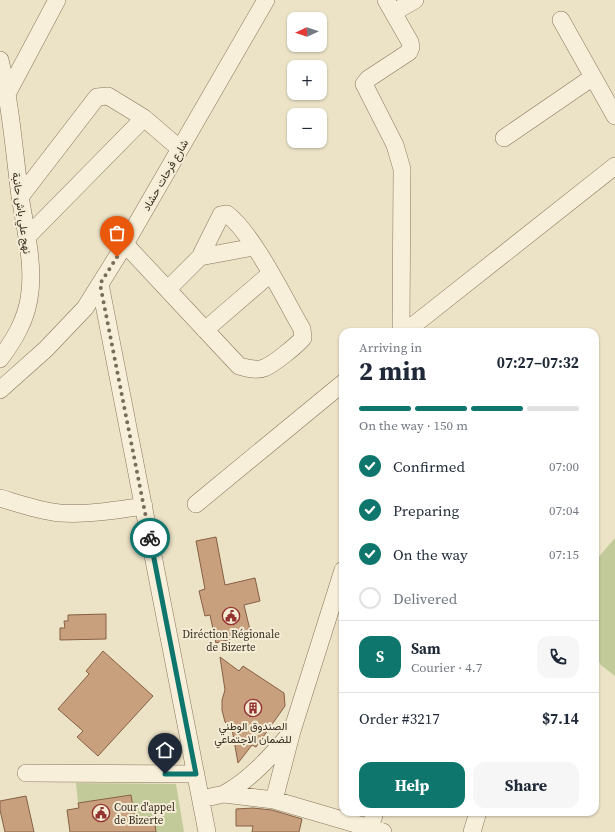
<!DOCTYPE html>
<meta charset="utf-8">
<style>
body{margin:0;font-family:"Source Serif 4",Vazirmatn,serif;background:#f6f6f7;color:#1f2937;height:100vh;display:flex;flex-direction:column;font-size:15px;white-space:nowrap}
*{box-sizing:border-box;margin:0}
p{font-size:13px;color:#747a83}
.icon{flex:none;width:22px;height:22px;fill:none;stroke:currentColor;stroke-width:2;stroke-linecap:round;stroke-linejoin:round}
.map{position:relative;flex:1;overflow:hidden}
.drawer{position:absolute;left:339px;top:328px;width:260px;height:488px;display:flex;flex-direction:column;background:#fff;border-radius:12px;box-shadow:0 1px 3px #0004}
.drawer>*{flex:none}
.needle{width:26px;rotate:267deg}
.buttons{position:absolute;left:287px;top:12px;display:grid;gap:8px}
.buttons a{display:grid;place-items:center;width:40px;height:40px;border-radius:8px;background:#fff;box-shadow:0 1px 3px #0004;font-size:20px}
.pin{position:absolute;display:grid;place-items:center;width:34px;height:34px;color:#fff;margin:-41px -17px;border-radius:50% 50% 50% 0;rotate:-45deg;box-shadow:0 0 4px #0007}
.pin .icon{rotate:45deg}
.courier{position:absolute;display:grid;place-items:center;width:40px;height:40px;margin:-20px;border:3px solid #0f766e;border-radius:50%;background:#fff;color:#222;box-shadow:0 1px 5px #0007}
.summary em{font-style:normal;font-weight:700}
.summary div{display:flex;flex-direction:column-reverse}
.summary{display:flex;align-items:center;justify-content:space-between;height:68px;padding:0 20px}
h1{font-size:26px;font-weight:700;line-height:30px}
.bar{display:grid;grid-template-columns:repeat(4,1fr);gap:6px 4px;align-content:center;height:48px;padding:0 20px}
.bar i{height:5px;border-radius:3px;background:#e0e1e3}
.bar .active{background:#0f766e}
.bar p{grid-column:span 4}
.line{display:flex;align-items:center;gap:10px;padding:0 20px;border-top:1px solid #e0e1e3}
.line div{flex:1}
.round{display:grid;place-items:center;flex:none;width:42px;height:42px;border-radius:12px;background:#f6f6f7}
ol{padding:0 20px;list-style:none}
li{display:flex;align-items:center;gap:12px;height:44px}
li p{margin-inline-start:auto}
li .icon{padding:4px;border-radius:50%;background:#0f766e;color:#fff;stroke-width:4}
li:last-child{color:#747a83}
li i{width:22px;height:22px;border:2px solid #e0e1e3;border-radius:50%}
.button{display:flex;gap:8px;margin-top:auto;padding:8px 20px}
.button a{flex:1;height:46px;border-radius:12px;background:#0f766e;color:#fff;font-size:16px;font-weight:700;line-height:46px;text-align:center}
.button a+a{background:#f6f6f7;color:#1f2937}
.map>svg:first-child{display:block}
.green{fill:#c3ca9a}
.building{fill:#c9a07e;stroke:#856044}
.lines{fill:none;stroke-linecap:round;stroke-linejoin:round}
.minor-casing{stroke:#87755d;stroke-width:18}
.minor{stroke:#f7efd9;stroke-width:17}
.done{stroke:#776c5a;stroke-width:4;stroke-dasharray:0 7.2}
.route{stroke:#0f766e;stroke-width:5}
.labels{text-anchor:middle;stroke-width:4;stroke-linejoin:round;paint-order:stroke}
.street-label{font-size:11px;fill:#382c20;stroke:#f4ecd5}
.poi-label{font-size:11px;fill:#382c20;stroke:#f4ecd5}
</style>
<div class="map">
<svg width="615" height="832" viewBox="0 0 615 832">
<rect width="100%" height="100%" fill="#ece2c6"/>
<!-- green -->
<path class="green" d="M 615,538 L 615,676 L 601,665 L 595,655 L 595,561 Z
M 76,783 L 176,784 L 184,832 L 156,832 L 154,816 L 135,819 L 131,795 L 78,803 Z"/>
<!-- building -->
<path class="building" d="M 216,537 L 225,585 L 255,578 L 260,601 L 244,605 L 251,634 L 216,643 L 210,615 L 205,616 L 199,591 L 205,589 L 196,541 Z
M 106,614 L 106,639 L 60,640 L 60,628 L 65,628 L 64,621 L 68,621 L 68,615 Z
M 103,651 L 153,696 L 98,756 L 77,737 L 83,731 L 58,709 L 89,674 L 86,671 Z
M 220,657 L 239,671 L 243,666 L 284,693 L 285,706 L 256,747 L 252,745 L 238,763 L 232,729 L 225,722 L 222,710 L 222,700 L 225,690 Z
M 131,795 L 135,819 L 154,816 L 156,832 L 70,832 L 67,810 L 79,808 L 78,803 Z
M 26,796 L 34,832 L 5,832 L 0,810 L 0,801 Z
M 253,808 L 272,810 L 302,819 L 299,832 L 252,832 L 253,826 L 236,826 L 236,809 Z"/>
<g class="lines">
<defs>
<path id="minor" d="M 386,0 L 410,42 L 411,47 L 409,52 L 368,79 L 364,84 L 395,145 L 402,169 L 401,332
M 394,12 L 415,0
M 561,20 L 615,116
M 0,60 C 11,105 14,151 20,196 C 25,228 35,267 29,299 C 25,322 14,340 0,359
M 7,94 L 57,0
M 504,138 L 593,77
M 20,197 L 97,97 L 108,96 L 144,118 L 180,149
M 27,237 L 144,118
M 125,244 L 239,366 C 247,368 256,371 264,368 C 274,364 296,346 303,338 L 302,329 C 284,298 254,235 227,214 L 221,215 L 200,257 L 168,289
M 200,257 L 254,247
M 100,284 L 207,832
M 205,330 L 270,274
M 405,332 L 615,166
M 0,390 L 46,349 L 85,308 L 125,244 L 266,0
M 0,498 C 20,504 40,511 60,513 C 88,515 117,510 144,506
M 196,504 L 343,383
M 26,773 L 196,774
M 224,794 C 250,780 271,756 290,734
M 201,799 L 224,794 L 274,800 L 383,832
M 274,800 L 292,731 L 343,570
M 370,828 L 375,812
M 472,832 L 478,812"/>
</defs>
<!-- minor casing -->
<use href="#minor" class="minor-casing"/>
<!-- minor -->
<use href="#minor" class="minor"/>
</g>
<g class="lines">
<!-- done -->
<path class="done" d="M 117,257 L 100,284 L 150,538"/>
<!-- route -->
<path class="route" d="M 150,538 L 196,774 L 165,774"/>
</g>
<!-- icons -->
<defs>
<symbol id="civic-ring" viewBox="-11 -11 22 22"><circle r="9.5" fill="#f4ecd5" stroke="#93322f" stroke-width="1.5"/><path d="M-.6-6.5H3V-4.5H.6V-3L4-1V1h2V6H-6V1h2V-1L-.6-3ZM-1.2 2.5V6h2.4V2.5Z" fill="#93322f"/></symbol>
<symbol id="building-ring" viewBox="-11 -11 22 22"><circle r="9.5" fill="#f4ecd5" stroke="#93322f" stroke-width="1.5"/><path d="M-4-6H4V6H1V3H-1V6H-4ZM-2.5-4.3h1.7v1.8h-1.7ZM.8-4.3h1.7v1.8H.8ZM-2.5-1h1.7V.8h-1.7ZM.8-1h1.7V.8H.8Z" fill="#93322f"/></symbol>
</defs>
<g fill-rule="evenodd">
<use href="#civic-ring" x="221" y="606" width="20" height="20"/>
<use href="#building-ring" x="243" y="698" width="20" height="20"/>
<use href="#civic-ring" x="91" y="803" width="20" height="20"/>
</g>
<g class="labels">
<!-- street labels -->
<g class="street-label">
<text transform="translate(165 175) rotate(-60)" y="4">شارع فرحات حشاد</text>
<text transform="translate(22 213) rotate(82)" y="4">نهج علي باش حانبة</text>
</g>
<!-- poi labels -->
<g class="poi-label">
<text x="231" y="638">Diréction Régionale<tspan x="231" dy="13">de Bizerte</tspan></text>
<text x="253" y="730">الصندوق الوطني<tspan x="253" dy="13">للضمان الاجتماعي</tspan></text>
<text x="114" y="811" text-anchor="start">Cour d'appel<tspan x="114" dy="13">de Bizerte</tspan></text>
</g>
</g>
</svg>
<div class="buttons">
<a><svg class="needle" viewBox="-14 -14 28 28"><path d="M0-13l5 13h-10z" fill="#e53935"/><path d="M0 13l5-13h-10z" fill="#747a83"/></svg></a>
<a>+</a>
<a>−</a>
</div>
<div class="pin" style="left:117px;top:257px;background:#ea580c"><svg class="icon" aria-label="bag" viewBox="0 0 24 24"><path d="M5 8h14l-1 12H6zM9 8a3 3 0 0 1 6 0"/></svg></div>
<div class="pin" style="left:165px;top:774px;background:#1f2937"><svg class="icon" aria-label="home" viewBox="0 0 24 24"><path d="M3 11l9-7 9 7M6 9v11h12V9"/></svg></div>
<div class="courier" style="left:150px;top:538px"><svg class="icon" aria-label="bike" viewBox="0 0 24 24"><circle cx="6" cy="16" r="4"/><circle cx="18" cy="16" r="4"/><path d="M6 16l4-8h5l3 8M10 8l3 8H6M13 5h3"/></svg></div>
<section class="drawer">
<div class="summary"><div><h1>2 min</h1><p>Arriving in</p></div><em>07:27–07:32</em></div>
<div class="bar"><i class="active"></i><i class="active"></i><i class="active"></i><i></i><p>On the way · 150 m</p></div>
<ol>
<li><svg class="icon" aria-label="check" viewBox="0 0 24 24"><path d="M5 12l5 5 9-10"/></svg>Confirmed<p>07:00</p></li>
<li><svg class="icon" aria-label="check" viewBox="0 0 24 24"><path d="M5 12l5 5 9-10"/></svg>Preparing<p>07:04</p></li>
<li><svg class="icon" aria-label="check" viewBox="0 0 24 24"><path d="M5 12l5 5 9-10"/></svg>On the way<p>07:15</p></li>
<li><i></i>Delivered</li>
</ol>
<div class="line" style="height:72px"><b class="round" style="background:#0f766e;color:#fff">S</b><div><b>Sam</b><p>Courier · 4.7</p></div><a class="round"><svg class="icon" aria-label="phone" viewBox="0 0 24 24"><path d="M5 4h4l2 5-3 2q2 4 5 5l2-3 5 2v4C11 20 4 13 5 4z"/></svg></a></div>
<div class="line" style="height:52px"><div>Order #3217</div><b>$7.14</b></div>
<div class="button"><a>Help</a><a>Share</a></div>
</section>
</div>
